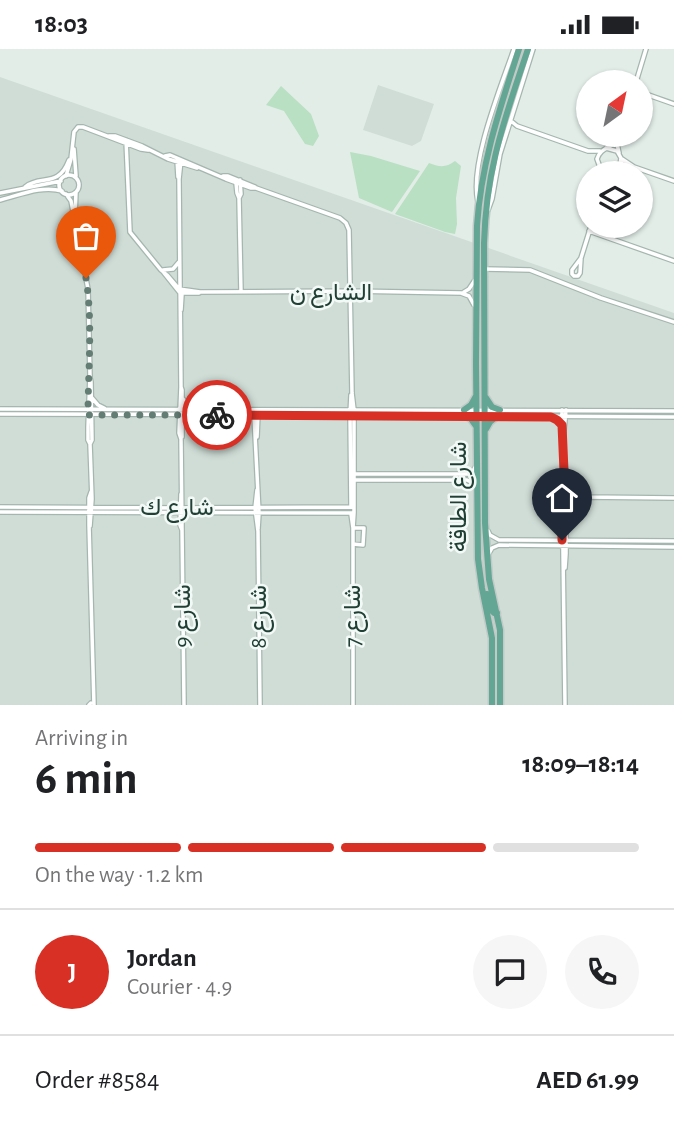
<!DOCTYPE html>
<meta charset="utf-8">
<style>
body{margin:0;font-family:"Alegreya Sans",Vazirmatn,sans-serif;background:#f6f6f6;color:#202124;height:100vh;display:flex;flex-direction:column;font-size:26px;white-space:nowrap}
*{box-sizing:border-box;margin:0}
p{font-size:23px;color:#757577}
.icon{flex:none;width:38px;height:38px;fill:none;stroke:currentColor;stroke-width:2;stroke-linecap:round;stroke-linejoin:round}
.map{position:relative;height:656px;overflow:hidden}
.details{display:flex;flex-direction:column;background:#fff;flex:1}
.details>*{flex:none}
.needle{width:46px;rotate:33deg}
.controls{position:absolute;left:576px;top:21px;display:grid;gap:14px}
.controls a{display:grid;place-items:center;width:77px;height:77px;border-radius:50%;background:#fff;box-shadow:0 2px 5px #0004;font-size:35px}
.pin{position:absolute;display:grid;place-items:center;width:60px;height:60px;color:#fff;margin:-72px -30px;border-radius:50% 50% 50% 0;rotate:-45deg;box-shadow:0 0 7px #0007}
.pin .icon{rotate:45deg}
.courier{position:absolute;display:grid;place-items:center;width:70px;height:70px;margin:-35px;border:5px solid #d93025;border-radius:50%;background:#fff;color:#222;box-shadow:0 2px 9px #0007}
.headline em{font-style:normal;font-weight:700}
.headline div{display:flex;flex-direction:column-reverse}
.headline{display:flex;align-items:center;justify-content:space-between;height:119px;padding:0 35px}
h1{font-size:46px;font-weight:700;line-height:52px}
.bar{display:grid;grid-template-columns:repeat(4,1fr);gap:10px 7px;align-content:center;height:84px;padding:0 35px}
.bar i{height:9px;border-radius:5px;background:#e0e0e0}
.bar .current{background:#d93025}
.bar p{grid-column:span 4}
.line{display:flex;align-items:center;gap:18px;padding:0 35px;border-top:2px solid #e0e0e0}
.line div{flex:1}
.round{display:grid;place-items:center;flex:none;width:74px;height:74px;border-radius:37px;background:#f6f6f6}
.status{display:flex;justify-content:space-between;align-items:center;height:49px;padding:0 35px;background:#fff;direction:ltr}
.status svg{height:19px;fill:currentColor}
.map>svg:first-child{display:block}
.built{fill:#d0ddd7}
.green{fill:#b9e0c2}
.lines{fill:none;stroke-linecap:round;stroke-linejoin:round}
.minor-casing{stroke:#a4b6af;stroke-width:6}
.major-casing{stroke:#c1cac7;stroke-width:9}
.minor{stroke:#fff;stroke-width:3.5}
.major{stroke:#63a693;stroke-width:6}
.done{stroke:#647d74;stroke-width:7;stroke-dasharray:0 12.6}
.route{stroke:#d93025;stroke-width:9}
.labels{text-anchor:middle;stroke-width:5;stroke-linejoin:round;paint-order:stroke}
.street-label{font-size:24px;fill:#204036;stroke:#f3f9f6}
</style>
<div class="status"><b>18:03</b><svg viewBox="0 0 49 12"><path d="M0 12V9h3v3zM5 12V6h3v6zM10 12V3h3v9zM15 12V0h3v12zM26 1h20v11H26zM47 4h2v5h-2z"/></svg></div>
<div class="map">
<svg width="674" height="656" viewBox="0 0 674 656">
<rect width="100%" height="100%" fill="#e2ede8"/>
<!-- built -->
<path class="built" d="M 0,28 L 674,264 L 674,656 L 0,656 Z
M 378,36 L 434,55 L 421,92 L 412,97 L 363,81 Z"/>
<!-- green -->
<path class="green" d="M 281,37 L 311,65 L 319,87 L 313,97 L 305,95 L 284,62 L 266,56 Z
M 350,103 L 371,107 L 420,122 L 392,163 L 359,149 Z
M 455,112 L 461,117 L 456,149 L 457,175 L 455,185 L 445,183 L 395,165 L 429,114 C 439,118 446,119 455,112 Z"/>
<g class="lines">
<defs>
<path id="minor" d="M 636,33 L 646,0
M 640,43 L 674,55
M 511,72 L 517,77 L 588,102 L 600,102
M 109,87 L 115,87 L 142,97 L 168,110 L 197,119
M 126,91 L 130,183 L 161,221 L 167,226 L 179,240 L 200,243 L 350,242 L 461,244 L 469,247 L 474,256
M 606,99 L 617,102 L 621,109 L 620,116 L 612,123 L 601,121 L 597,110 C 600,99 611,99 618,91
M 74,100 L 76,127
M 619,104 L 617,95 L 619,86
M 165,107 L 170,106 L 226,130 L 251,139 L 256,139 L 340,169 L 346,174 L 349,181 L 352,344 L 354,361 L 354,464 L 353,479
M 622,110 L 634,118 L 674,132
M 177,111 L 178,128
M 181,111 L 179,130 L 181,338 L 179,384 L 181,390 L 184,656
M59 136a10 10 0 1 1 20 0a10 10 0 1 1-20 0Z
M 66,127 L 71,110 L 74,83 L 78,78 L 83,78 L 141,100 L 148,101
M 223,127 L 228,127 L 255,138
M 240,131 L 241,145 L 239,149 L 241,243
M 236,134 L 237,144 L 239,149
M 25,138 C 41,125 58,140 69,111
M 0,144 L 61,132
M 66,145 L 71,152 L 88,240 L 90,327 L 88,378 L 88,391 L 90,395
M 0,151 C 20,146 42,136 62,142
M 478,153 C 469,115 501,38 514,0
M 488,161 L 492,150 L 500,105 L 533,0
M 75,167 L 76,143
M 589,182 L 674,212
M 581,209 L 572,221 L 572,225 L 574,227 L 578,227 L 580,224 L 581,209 L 591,177
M 484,220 L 530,221 L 601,249 L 674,273
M 163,221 L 173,220 L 179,213
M 164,224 L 180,244 L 199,244
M 464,243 L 469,240 L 475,231
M 181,261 L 182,245
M 90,329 L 91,333 L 92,391 L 90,395 L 92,450 L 90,477
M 181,338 L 182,341 L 182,388
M 92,349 L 98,356 L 104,359
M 183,350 L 188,357 L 195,360
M 0,360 L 674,362
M 562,361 L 562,385 L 566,450 L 566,505 L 565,519
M 0,365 L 477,366
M 254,366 L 259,464 L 258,480
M 485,367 L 674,368
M 257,388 L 258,365
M 563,391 L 566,361
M 564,422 L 562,428 L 565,656
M 355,425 L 468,425 L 473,422 L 476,417
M 352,431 L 467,431 L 473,434 L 475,437
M 257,441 L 255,459 L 258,482 L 260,656
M 91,443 L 89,449 L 89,476 L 94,656
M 181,445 L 180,476 L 182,481
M 564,446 L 584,448 L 674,449
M 566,450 L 582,449
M 351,457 L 350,366 L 351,346
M 0,458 L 183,459 L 354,458
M 0,463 L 354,464
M 351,465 L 353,479 L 353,656
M 488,482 L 490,486 L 499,491 L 674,492
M 353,495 L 363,496 L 364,479 L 353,479
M 489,504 L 492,499 L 499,496 L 674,498
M 89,656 L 91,654"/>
<path id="major" d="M 486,349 L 492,358 L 500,361
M 464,361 L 471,356 L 476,347
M 465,366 L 471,370 L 476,377
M 486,380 L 490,373 L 497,367
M 487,545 L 491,561 L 494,564 L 497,564
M 492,656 L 492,589 L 482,539 L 478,510 L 476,315 L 477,177 C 481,114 500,59 519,0
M 500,656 L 500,581 L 489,530 L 485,474 L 484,194 C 485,165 488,137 495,108 C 503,72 516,36 528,0"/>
</defs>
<!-- minor casing -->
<use href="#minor" class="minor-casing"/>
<!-- major casing -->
<use href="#major" class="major-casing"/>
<!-- minor -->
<use href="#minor" class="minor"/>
<!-- major -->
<use href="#major" class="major"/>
</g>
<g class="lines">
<!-- done -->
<path class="done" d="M 86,229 C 93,274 88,321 88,366 L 217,366"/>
<!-- route -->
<path class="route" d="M 217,366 L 551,368 L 557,371 L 562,376 L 564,422 L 562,428 L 562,491"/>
</g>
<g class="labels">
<!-- street labels -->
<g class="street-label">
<text x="331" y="251">الشارع ن</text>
<text transform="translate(458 448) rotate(-90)" y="8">شارع الطاقة</text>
<text x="177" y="466">شارع ك</text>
<text transform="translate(182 567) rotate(-90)" y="8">شارع 9</text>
<text transform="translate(352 567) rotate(-90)" y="8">شارع 7</text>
<text transform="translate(258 568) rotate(-90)" y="8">شارع 8</text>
</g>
</g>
</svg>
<div class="controls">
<a><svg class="needle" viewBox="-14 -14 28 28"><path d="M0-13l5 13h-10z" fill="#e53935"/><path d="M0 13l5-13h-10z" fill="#757577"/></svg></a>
<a><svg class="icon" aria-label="layers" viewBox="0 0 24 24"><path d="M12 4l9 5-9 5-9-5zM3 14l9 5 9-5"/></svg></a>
</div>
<div class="pin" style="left:86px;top:229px;background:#ea580c"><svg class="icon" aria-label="bag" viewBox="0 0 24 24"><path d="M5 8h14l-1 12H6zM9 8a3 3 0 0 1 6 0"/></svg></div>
<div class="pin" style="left:562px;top:491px;background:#1f2937"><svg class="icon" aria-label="home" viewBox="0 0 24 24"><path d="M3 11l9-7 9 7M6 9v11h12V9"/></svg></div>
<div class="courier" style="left:217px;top:366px"><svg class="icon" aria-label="bike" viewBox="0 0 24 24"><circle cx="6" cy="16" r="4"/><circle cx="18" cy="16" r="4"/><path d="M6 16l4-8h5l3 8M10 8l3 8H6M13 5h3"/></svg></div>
</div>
<section class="details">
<div class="headline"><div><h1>6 min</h1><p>Arriving in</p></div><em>18:09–18:14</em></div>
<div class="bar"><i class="current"></i><i class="current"></i><i class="current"></i><i></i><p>On the way · 1.2 km</p></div>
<div class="line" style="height:126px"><b class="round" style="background:#d93025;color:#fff">J</b><div><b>Jordan</b><p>Courier · 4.9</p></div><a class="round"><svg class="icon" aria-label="chat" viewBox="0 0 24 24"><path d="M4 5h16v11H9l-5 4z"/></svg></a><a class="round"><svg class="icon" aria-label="phone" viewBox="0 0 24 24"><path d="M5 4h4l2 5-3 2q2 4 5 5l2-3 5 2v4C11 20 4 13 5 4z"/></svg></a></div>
<div class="line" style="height:91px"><div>Order #8584</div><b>AED 61.99</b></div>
</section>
